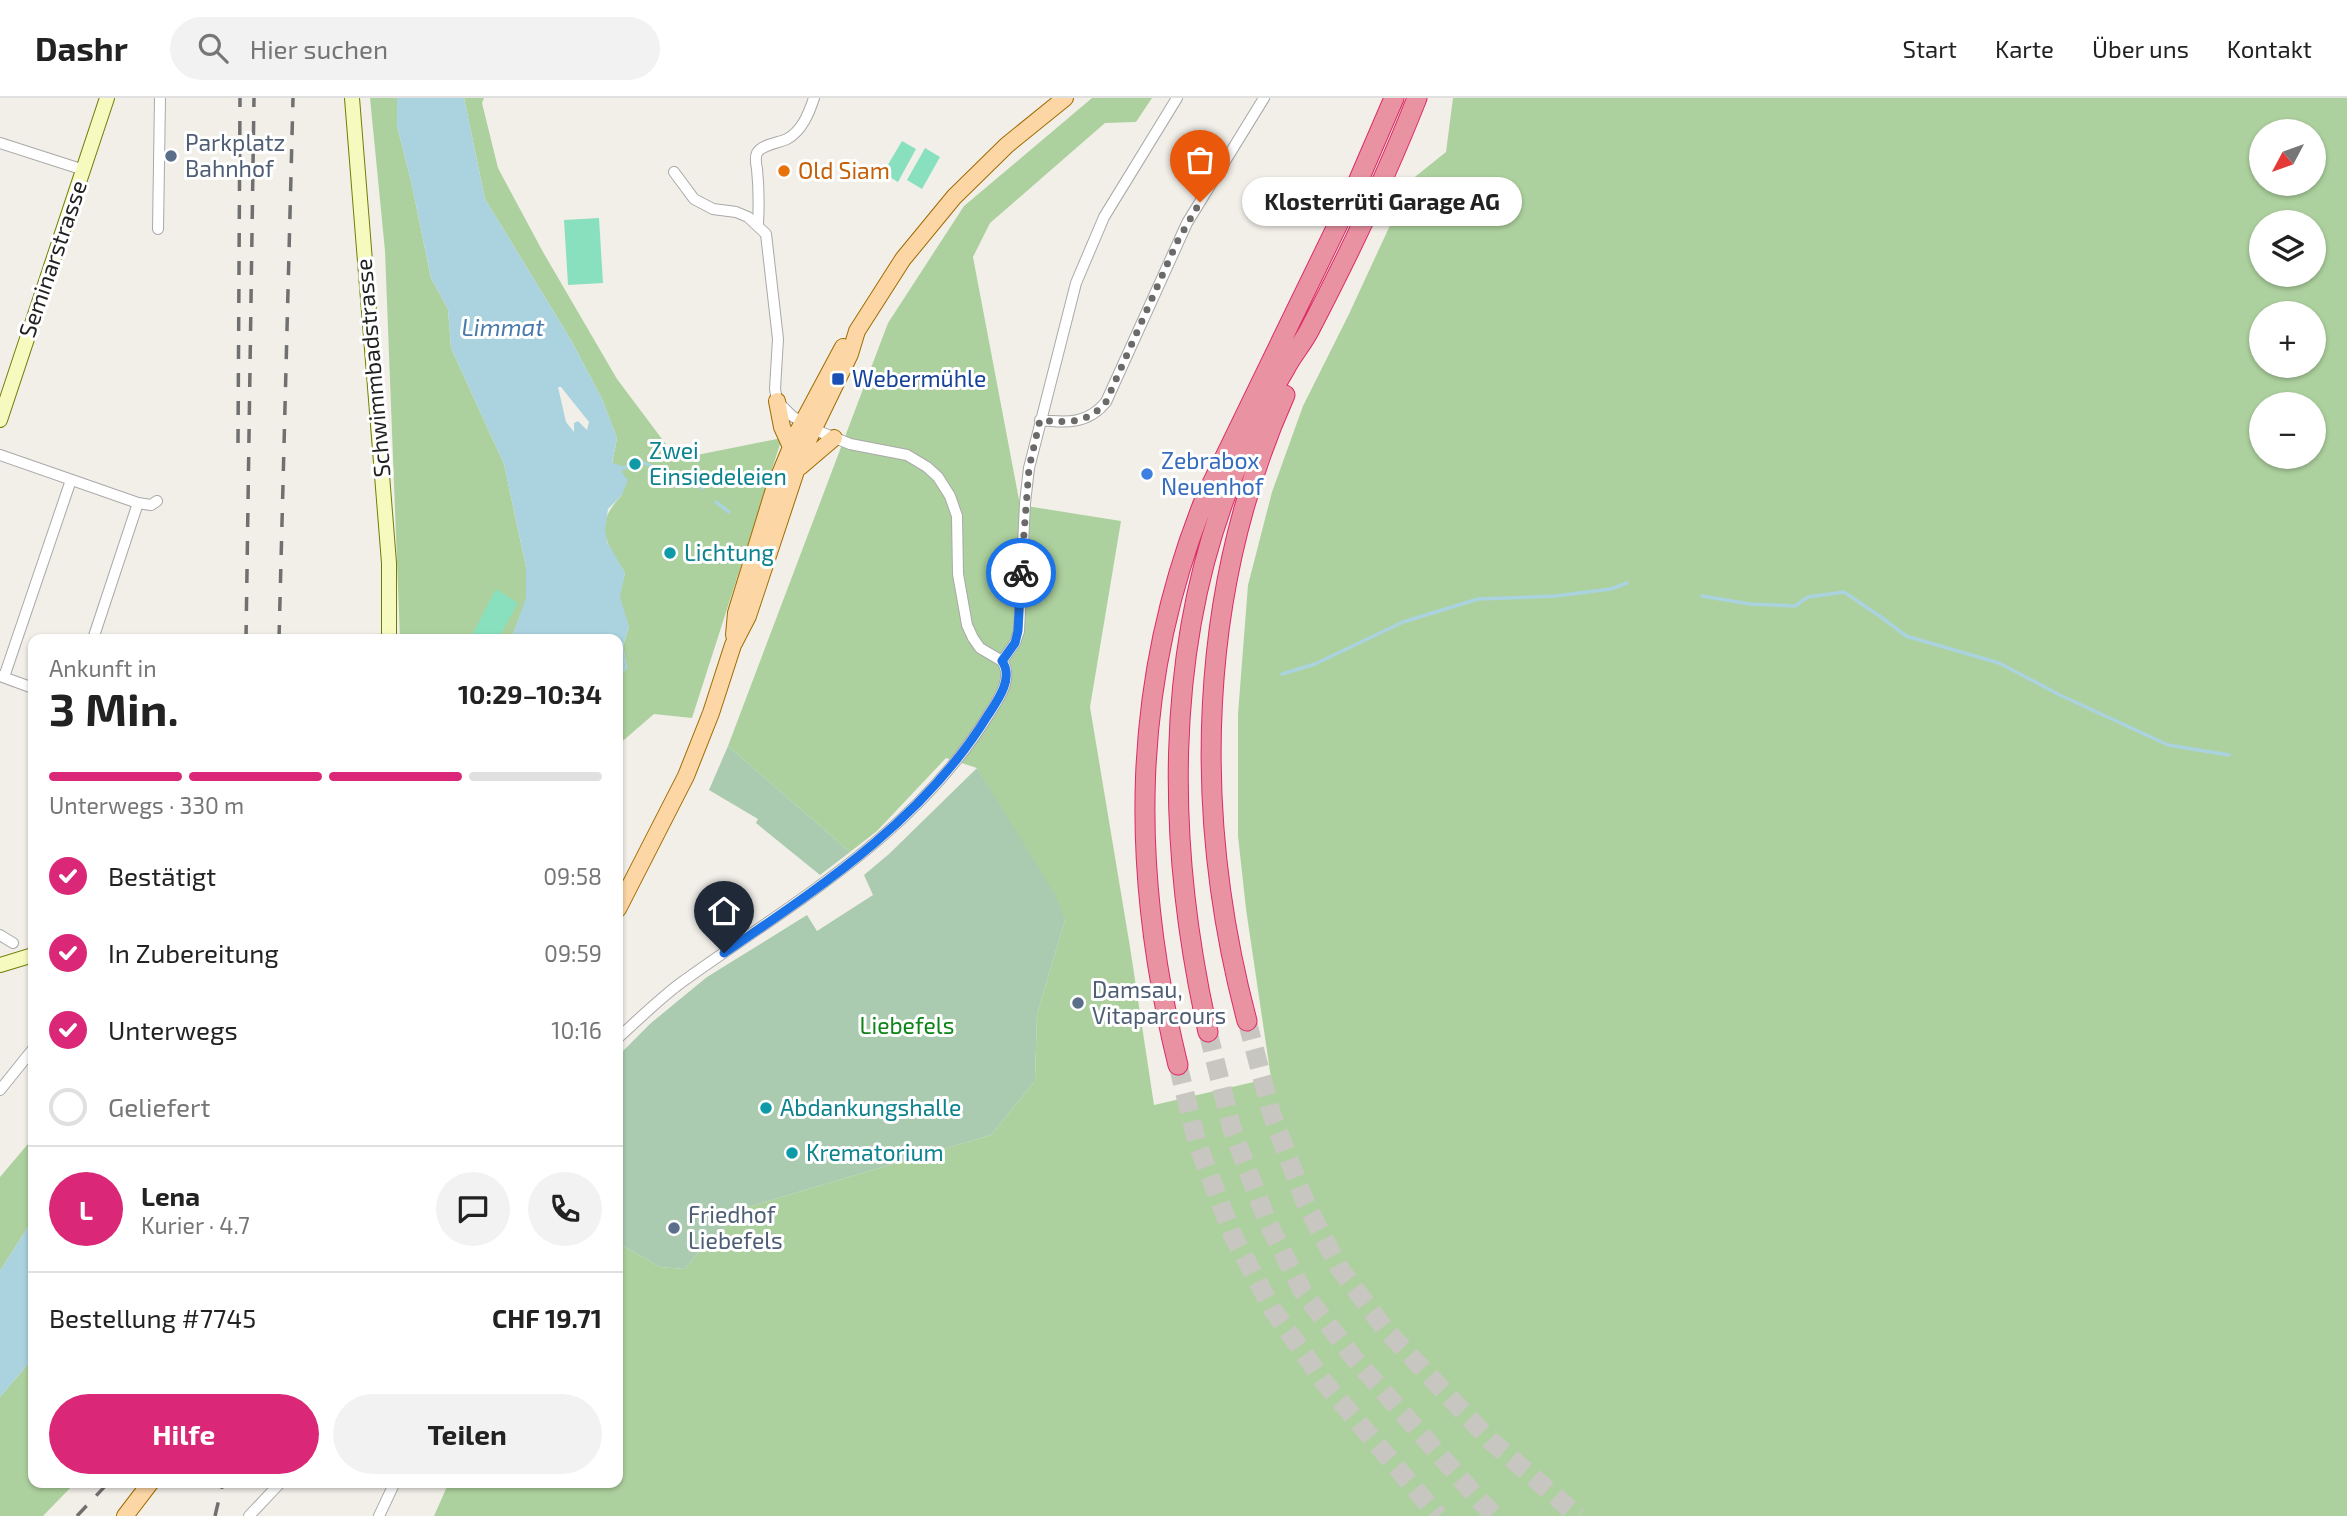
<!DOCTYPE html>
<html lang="de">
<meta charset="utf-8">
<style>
body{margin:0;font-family:"Exo 2",sans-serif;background:#f2f2f2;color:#222;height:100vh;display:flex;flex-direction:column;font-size:26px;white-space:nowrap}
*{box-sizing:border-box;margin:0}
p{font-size:23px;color:#767676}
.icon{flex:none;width:38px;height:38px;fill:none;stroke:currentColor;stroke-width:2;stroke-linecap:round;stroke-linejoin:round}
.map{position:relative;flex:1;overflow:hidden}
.details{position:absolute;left:28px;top:536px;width:595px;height:854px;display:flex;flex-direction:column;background:#fff;border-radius:14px;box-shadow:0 2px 5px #0004}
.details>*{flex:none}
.needle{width:46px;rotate:229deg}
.tools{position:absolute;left:2249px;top:21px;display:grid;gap:14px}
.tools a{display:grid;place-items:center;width:77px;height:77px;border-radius:50%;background:#fff;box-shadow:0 2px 5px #0004;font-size:35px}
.pin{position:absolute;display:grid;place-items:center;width:60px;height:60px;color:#fff;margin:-72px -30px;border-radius:50% 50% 50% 0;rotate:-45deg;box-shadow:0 0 7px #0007}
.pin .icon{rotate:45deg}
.courier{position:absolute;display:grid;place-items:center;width:70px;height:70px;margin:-35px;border:5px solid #1a73e8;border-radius:50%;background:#fff;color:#222;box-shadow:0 2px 9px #0007}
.bubble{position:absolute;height:49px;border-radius:24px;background:#fff;box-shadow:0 2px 5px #0004;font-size:23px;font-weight:700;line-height:49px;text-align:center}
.head em{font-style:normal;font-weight:700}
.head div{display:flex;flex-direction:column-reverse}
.head{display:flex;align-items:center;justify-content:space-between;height:119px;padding:0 21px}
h1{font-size:46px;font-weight:700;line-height:52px}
.bar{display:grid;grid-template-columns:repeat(4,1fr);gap:10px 7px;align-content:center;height:84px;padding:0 21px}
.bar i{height:9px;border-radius:5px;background:#e0e0e0}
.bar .selected{background:#db2777}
.bar p{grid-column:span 4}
.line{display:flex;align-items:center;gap:18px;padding:0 21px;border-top:2px solid #e0e0e0}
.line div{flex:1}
.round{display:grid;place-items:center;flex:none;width:74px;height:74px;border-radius:37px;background:#f2f2f2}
ol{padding:0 21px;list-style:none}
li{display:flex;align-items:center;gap:21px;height:77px}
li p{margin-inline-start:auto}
li .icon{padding:7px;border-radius:50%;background:#db2777;color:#fff;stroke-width:4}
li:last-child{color:#767676}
li i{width:38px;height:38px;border:4px solid #e0e0e0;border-radius:50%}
.cta{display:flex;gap:14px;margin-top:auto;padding:14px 21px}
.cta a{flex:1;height:80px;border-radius:42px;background:#db2777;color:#fff;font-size:28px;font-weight:700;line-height:80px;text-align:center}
.cta a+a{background:#f2f2f2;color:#222}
header{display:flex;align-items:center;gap:42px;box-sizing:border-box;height:98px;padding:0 35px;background:#fff;border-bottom:2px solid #e0e0e0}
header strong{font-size:33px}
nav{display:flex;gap:38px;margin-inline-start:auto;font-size:24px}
.search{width:490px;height:63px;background:#f2f2f2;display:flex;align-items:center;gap:18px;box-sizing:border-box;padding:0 24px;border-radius:38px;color:#767676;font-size:26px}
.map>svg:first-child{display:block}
.forest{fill:#add19e;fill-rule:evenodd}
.cemetery{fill:#aacbaf}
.pitch{fill:#88e0be}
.water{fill:#aad3df;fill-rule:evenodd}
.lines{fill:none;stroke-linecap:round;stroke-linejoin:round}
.stream{stroke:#aad3df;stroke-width:3.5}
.highway-tunnel{stroke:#c8c6c1;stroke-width:19;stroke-dasharray:19 10;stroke-linecap:butt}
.street-casing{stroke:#a9a9a9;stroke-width:12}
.secondary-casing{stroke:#707d05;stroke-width:16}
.primary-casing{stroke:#a06b00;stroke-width:18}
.highway-casing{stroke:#dc2a67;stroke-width:21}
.street{stroke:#fff;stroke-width:10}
.secondary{stroke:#f7fabf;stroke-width:14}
.primary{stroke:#fcd6a4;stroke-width:16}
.highway{stroke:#e892a2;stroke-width:19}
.rail{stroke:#707070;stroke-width:3.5;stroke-dasharray:14 14;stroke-linecap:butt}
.done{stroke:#6b6a68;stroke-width:7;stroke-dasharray:0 12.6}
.route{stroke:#1a73e8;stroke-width:9}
.service-dot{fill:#5c6f8a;stroke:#fff;stroke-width:2.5}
.food-dot{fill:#e8710a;stroke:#fff;stroke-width:2.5}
.transit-dot{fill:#1a4fb4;stroke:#fff;stroke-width:2.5}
.culture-dot{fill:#0f9aa8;stroke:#fff;stroke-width:2.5}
.shop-dot{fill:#3f7fe0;stroke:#fff;stroke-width:2.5}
.labels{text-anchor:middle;stroke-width:6;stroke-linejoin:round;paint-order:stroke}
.service-label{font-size:23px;fill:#4e5e75;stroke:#fff;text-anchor:start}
.food-label{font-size:23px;fill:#c56008;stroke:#fff;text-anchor:start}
.street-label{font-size:23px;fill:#222;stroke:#fff}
.transit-label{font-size:23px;fill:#164399;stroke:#fff;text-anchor:start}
.culture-label{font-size:23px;fill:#0d838f;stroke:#fff;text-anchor:start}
.shop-label{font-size:23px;fill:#366cbe;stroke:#fff;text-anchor:start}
.park-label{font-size:23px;fill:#0c8416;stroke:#fff}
.water-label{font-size:24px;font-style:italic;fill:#4a7aab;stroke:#fff}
</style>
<header>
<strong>Dashr</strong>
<div class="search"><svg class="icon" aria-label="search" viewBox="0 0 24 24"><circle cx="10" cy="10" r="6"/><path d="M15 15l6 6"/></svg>Hier suchen</div>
<nav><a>Start</a><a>Karte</a><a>Über uns</a><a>Kontakt</a></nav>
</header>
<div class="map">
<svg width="2347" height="1418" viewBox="0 0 2347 1418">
<rect width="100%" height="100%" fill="#f2efe9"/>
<!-- forest -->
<path class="forest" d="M 370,0 L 397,0 L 397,28 L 411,83 L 431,180 L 448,211 L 451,250 L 504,366 L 526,469 L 527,500 L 511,541 L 400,541 L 385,153 Z
M 464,0 L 484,0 L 482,5 L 498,70 L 543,154 L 617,281 L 677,361 L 782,340 L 692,620 L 654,616 L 618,647 L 618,581 L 627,570 L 623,548 L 629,529 L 619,500 L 625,475 C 606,444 592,428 622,397 L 612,366 L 617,340 L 602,301 L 571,242 L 485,101 Z
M 1092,0 L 1152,0 L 1136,24 L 1105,25 L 990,125 L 973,159 L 1020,407 L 1121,423 L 1090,609 L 1130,849 L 1154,1007 L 1271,980 L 1246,811 L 1238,738 L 1238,616 L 1248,487 L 1272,394 L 1303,308 L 1349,216 L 1411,82 L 1446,54 L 1453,0 L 2347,0 L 2347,1418 L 434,1418 L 449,1384 L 618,1384 L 618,1145 L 660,1169 L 685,1171 L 701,1151 L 748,1109 L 991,1037 L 1035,983 L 1037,916 L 1065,822 L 977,670 L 946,660 L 877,733 L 850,754 L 728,648 L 888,225 L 964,108 ZM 2261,33 L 2314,33 L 2314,86 L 2261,86 ZM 2261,124 L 2314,124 L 2314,177 L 2261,177 ZM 2261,215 L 2314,215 L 2314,268 L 2261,268 ZM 2261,306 L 2314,306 L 2314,359 L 2261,359 Z
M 33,1040 L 33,1121 L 0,1173 L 0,1079 Z
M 33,1260 L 33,1384 L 76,1384 L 43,1418 L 0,1418 L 0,1299 Z"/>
<!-- cemetery -->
<path class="cemetery" d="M 728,648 L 850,754 L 820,777 L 756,725 L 758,721 L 709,692 Z
M 977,670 L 1055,796 L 1065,822 L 1037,916 L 1035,983 L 991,1037 L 748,1109 L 701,1151 L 685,1171 L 660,1169 L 618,1145 L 618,958 L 651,925 L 707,879 L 807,817 L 817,833 L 873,797 L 864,777 L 889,756 Z"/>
<!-- pitch -->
<path class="pitch" d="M 902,43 L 916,51 L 898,84 L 883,75 Z
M 925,50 L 940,59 L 922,91 L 907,82 Z
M 599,120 L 603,185 L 568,187 L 564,122 Z
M 496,491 L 518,505 L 498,541 L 470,541 Z"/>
<!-- water -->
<path class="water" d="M 397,0 L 464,0 L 485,101 L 571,242 L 602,301 L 617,340 L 612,365 L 623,368 L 622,375 L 628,382 L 622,397 L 608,411 L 605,432 L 607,444 L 625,475 L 620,499 L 629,529 L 623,548 L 627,570 L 618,581 L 618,541 L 511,541 L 526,500 L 526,469 L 504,366 L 451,250 L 448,211 L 431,180 L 411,83 L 397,28 ZM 558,289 L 561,289 L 589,324 L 587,332 L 578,323 L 574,325 L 574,334 L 566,324 Z
M 33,1121 L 33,1260 L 0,1299 L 0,1173 Z"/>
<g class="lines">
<!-- stream -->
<path class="stream" d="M 618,372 L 635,366 L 644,365 L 653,369 L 663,379 L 685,382 L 703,390
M 716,404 L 729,414
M 1702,498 L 1750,506 L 1795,508 L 1808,499 L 1844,494 L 1881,519 L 1906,538 L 1999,565 L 2060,597 L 2168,647 L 2229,657
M 1282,576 L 1315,566 L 1403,524 L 1478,501 L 1555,498 L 1611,491 L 1627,485"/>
<!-- highway-tunnel -->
<path class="highway-tunnel" d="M 1247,923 L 1272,1017 L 1306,1106 L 1340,1171 L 1385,1231 L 1490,1342 L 1578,1418
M 1208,934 L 1232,1031 L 1267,1123 L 1303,1194 L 1353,1259 L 1483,1406 L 1496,1418
M 1178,967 L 1197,1045 L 1233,1138 L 1273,1212 L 1324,1284 L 1438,1418"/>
<defs>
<path id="street" d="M 0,45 L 84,72
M 674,74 L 694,101 L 713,111 L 736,114 L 748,119 L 766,136 L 778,241 L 775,291 L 777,303 L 792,318 L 818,333 L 850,346 L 907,357 L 927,369 L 938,379 L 950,398 L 957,418 L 958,476 L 967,527 L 973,540 L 980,550 L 1002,563
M 758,126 C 759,107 759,90 757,71 C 756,66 755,59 757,55 C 762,46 779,45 787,41 C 802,33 809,15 814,0
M 158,131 L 160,0
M 1040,322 C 1067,325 1088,326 1106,304 L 1187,125 L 1264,0
M 0,357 L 138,405 L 151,407 L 157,403
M 93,541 L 138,405
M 1002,563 L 1015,545 L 1019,533 L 1025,405 L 1029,370 L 1076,185 L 1104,119 L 1177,0
M 0,578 L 33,590
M 4,579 L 71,382
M 0,837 L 13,845
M 618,940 C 639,921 659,901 682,884 C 793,804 915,737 989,616 C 998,602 1014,580 1002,563
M 0,992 L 33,951
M 249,1418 L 281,1384
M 379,1418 L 395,1384"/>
<path id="secondary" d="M 352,0 L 389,465 L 389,541
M 0,322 L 107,0
M 0,867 L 33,857"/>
<path id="primary" d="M 777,303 L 782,329 L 791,349
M 800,369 L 834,340
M 734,537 L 736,515 L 775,388 L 796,337 L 843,249
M 618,811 L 686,678 L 711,615 L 733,547 L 748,518 L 802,355 L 850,256 L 857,233 L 903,161 L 954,99 L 1007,47 L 1065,0
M 125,1418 L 151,1384"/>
<path id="highway" d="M 1247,923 C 1192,716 1197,494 1285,297
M 1208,934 C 1167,752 1162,552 1234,376 C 1249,341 1265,304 1285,271 C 1292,257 1303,245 1310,231 C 1349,156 1386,79 1417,0
M 1178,967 C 1130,772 1130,585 1206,398 L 1354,93 L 1394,0"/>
</defs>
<!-- street casing -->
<use href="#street" class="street-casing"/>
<!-- secondary casing -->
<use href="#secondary" class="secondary-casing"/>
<!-- primary casing -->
<use href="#primary" class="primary-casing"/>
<!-- highway casing -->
<use href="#highway" class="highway-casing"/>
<!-- street -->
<use href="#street" class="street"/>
<!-- secondary -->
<use href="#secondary" class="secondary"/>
<!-- primary -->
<use href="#primary" class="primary"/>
<!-- highway -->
<use href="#highway" class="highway"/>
<!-- rail -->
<path class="rail" d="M 238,345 L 240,0
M 246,541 L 254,0
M 279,541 L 293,0
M 77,1418 L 109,1384
M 215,1418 L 223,1384"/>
</g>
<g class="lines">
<!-- done -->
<path class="done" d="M 1021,475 L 1029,370 L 1040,322 C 1067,325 1088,326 1106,304 L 1177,144 L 1200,104"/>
<!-- route -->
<path class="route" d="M 724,855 C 822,788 925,720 988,617 C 998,602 1014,580 1002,563 L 1015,545 L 1018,533 L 1021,475"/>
</g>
<!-- markers -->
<g class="service-dot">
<circle cx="171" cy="58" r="7"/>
<circle cx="1078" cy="905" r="7"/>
<circle cx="674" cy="1130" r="7"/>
</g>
<circle class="food-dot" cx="784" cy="73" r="7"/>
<rect class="transit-dot" x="831" y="274" width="14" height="14" rx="3.5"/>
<g class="culture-dot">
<circle cx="635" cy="366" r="7"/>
<circle cx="670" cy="455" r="7"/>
<circle cx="766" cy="1010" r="7"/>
<circle cx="792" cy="1055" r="7"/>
</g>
<circle class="shop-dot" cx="1147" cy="376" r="7"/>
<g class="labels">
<!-- service labels -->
<g class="service-label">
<text x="185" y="53">Parkplatz<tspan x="185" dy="26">Bahnhof</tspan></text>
<text x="1092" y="900">Damsau,<tspan x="1092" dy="26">Vitaparcours</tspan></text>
<text x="688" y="1125">Friedhof<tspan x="688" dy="26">Liebefels</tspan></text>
</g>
<!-- food labels -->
<g class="food-label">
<text x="798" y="81">Old Siam</text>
</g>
<!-- street labels -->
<g class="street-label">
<text transform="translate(53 161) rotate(-71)" y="8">Seminarstrasse</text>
<text transform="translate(373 270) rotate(-95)" y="8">Schwimmbadstrasse</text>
</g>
<!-- transit labels -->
<g class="transit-label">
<text x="852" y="289">Webermühle</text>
</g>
<!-- culture labels -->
<g class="culture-label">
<text x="649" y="361">Zwei<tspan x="649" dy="26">Einsiedeleien</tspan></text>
<text x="684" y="463">Lichtung</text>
<text x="780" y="1018">Abdankungshalle</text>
<text x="806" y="1063">Krematorium</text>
</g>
<!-- shop labels -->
<g class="shop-label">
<text x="1161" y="371">Zebrabox<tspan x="1161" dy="26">Neuenhof</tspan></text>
</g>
<!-- park labels -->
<g class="park-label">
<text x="907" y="936">Liebefels</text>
</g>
<!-- water labels -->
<g class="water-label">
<text x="503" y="238">Limmat</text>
</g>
</g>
</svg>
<div class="tools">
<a><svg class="needle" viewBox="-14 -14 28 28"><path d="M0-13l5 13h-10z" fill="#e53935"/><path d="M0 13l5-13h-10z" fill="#767676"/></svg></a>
<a><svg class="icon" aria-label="layers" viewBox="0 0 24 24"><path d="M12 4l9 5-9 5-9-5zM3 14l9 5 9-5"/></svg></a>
<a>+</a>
<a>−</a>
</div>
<div class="pin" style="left:1200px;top:104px;background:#ea580c"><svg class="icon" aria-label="bag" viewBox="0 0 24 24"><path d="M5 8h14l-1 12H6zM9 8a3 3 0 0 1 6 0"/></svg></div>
<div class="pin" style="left:724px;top:855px;background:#1f2937"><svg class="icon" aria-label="home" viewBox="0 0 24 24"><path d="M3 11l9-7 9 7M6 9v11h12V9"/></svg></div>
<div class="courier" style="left:1021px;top:475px"><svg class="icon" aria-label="bike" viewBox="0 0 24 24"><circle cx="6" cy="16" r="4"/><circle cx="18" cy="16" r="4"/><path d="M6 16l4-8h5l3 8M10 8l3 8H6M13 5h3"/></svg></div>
<div class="bubble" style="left:1242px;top:79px;width:280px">Klosterrüti Garage AG</div>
<section class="details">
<div class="head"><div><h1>3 Min.</h1><p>Ankunft in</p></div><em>10:29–10:34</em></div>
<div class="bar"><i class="selected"></i><i class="selected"></i><i class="selected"></i><i></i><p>Unterwegs · 330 m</p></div>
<ol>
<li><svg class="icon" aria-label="check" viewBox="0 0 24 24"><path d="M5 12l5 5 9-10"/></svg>Bestätigt<p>09:58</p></li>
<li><svg class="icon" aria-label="check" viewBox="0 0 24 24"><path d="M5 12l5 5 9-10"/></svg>In Zubereitung<p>09:59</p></li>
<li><svg class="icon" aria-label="check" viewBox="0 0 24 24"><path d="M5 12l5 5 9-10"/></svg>Unterwegs<p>10:16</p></li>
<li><i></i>Geliefert</li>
</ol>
<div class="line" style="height:126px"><b class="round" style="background:#db2777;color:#fff">L</b><div><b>Lena</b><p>Kurier · 4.7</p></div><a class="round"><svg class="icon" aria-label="chat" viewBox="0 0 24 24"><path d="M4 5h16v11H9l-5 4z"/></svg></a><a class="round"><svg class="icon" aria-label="phone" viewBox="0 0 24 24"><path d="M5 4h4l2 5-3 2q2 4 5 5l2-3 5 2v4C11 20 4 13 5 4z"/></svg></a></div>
<div class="line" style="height:91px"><div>Bestellung #7745</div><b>CHF 19.71</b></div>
<div class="cta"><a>Hilfe</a><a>Teilen</a></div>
</section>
</div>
